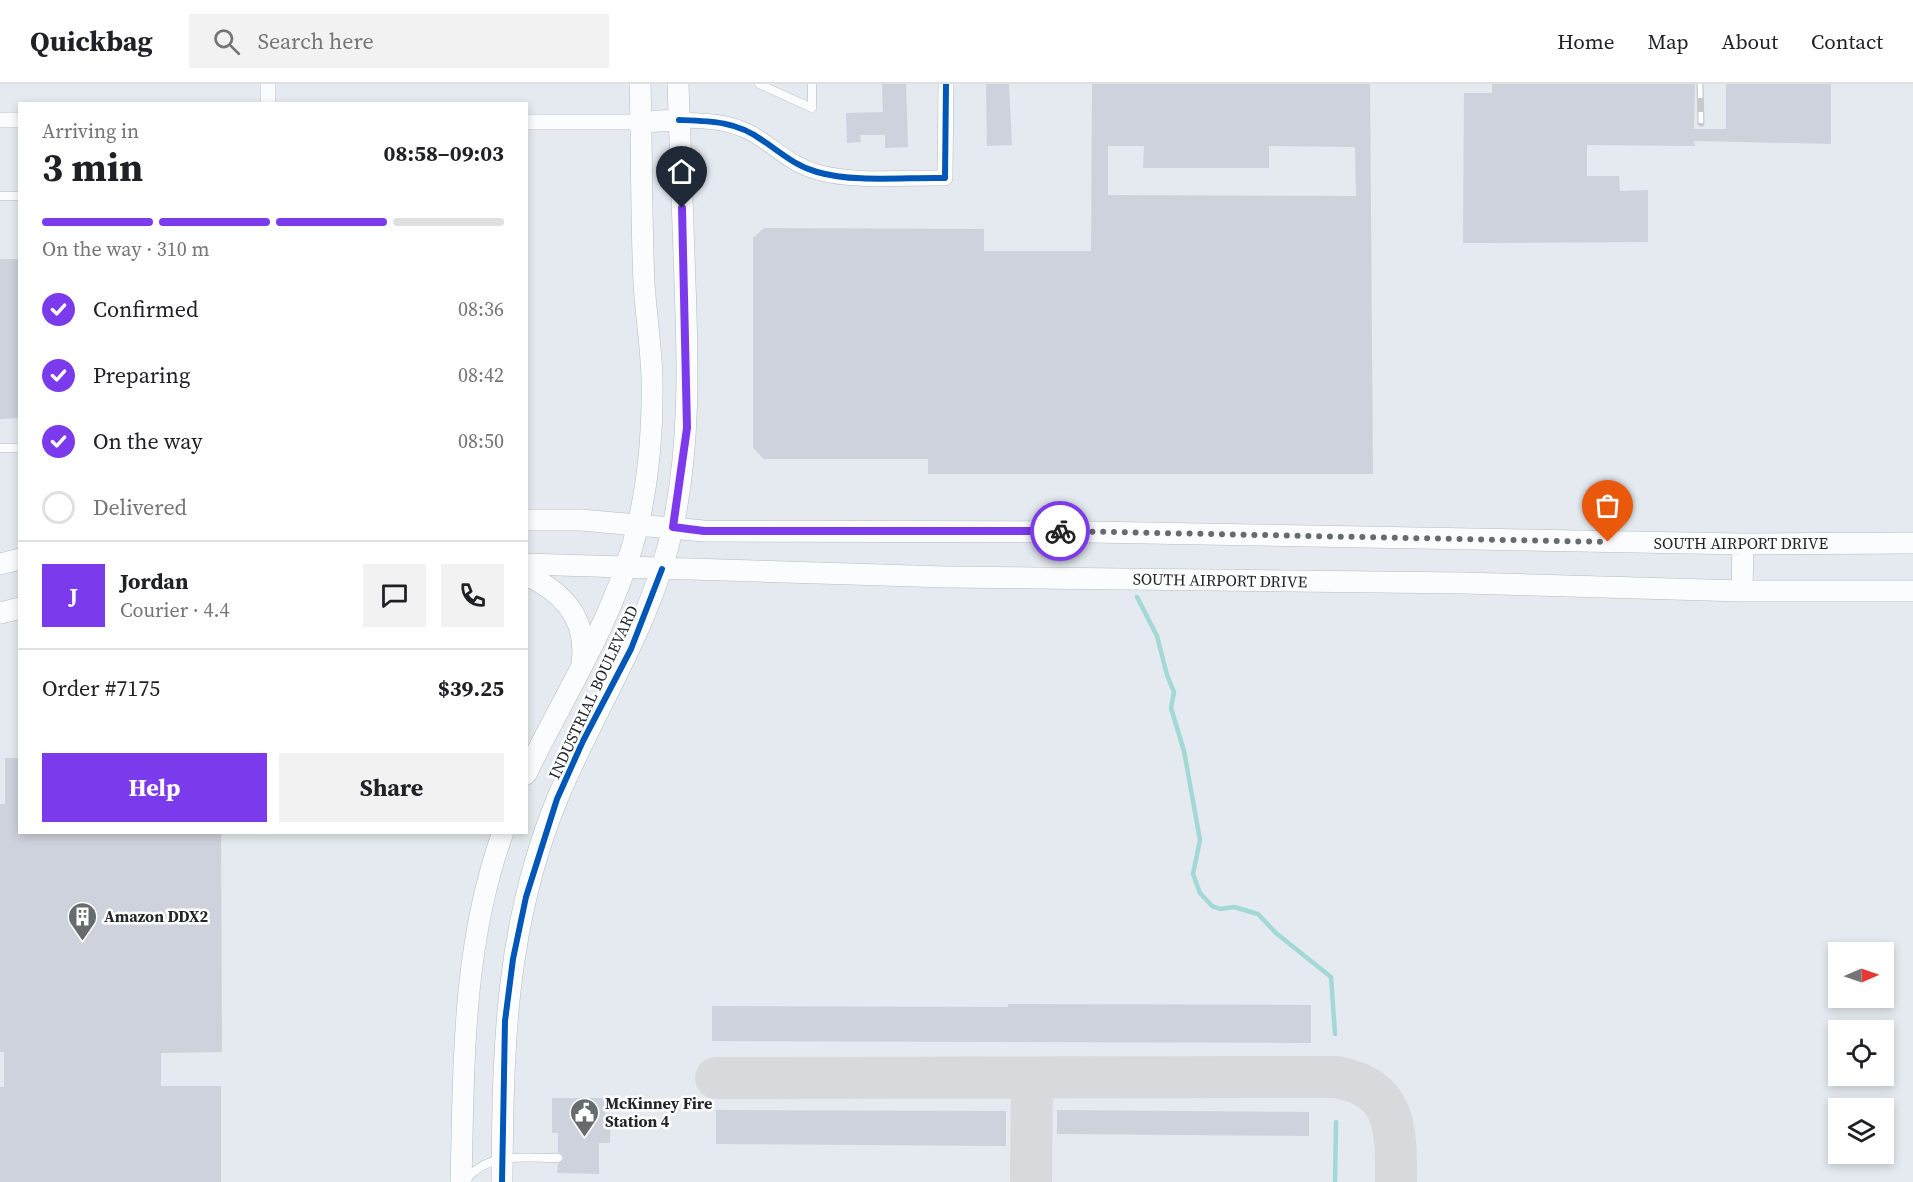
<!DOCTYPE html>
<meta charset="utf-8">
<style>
body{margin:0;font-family:"Source Serif 4",serif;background:#f2f2f2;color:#202124;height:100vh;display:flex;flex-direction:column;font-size:22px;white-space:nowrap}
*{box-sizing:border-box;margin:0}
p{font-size:20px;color:#757577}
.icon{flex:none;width:33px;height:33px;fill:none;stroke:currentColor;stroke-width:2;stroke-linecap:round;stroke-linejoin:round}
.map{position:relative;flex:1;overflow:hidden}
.panel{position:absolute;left:18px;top:18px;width:510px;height:732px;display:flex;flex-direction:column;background:#fff;border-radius:0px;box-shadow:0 3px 9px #0003}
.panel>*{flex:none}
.needle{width:39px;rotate:88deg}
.controls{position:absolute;left:1828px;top:858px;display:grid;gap:12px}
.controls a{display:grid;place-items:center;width:66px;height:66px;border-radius:0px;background:#fff;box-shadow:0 3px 9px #0003;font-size:30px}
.pin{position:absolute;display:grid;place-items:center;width:51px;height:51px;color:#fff;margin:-62px -26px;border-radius:50% 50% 50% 0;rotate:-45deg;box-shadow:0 0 6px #0007}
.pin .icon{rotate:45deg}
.courier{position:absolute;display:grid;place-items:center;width:60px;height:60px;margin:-30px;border:4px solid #7c3aed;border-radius:50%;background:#fff;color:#222;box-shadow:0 2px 8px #0007}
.headline em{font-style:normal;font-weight:700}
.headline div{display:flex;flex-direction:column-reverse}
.headline{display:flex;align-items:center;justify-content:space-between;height:102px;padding:0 24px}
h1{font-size:39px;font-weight:700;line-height:45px}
.bar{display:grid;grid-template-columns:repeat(4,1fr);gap:9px 6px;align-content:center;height:72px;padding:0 24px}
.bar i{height:8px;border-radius:4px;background:#e0e0e0}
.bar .active{background:#7c3aed}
.bar p{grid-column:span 4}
.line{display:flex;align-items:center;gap:15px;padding:0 24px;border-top:2px solid #e0e0e0}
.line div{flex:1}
.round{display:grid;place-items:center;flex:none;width:63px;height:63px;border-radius:0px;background:#f2f2f2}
ol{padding:0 24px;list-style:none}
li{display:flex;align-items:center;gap:18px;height:66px}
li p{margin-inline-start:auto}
li .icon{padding:6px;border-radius:50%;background:#7c3aed;color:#fff;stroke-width:4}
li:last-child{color:#757577}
li i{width:33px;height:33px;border:3px solid #e0e0e0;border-radius:50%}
.action{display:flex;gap:12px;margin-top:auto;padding:12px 24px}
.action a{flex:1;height:69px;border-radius:0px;background:#7c3aed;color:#fff;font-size:24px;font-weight:700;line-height:69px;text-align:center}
.action a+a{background:#f2f2f2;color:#202124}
header{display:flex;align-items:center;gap:36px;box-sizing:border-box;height:84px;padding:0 30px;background:#fff;border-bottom:2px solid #e0e0e0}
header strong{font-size:28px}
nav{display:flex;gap:33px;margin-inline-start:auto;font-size:21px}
.search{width:420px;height:54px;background:#f2f2f2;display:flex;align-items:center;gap:15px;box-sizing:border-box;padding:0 21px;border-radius:0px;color:#757577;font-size:22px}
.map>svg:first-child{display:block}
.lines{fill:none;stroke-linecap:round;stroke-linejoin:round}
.stream{stroke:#a2d8d5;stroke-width:4.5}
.taxiway{stroke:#d6dadc;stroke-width:42}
.building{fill:#ced2dc;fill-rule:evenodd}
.lane-casing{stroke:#b6bbbe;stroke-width:9}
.street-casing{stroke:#b6bbbe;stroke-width:16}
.secondary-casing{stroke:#b6bbbe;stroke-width:22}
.lane{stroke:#fbfcfd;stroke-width:8}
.street{stroke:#fbfcfd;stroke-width:15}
.secondary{stroke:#fbfcfd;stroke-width:21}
.rail-casing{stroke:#c7c9ca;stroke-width:7}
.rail{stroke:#fff;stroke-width:4.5;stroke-dasharray:14;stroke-linecap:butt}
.cycleway-casing{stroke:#fff;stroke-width:10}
.cycleway{stroke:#0057b8;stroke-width:6}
.done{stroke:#666b6e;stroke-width:6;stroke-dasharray:0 10.8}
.route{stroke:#7c3aed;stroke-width:8}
.labels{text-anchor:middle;stroke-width:5;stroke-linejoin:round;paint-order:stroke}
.street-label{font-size:16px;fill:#222629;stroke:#fff}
.poi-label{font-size:16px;font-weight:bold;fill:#222629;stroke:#fff;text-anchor:start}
</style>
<header>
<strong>Quickbag</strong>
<div class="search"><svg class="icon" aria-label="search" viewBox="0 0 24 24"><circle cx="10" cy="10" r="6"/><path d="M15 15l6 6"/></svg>Search here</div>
<nav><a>Home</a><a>Map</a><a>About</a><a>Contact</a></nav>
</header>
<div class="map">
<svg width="1913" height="1098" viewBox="0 0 1913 1098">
<rect width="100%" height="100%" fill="#e4eaef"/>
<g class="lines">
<!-- stream -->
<path class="stream" d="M 1137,513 L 1157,552 L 1167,591 L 1174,608 L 1171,624 L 1184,667 L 1200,756 L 1193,790 L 1200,809 L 1212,822 L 1220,825 L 1234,823 L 1258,830 L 1276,849 L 1331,893 L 1335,950
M 1335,1098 L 1336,1038"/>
<!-- taxiway -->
<path class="taxiway" d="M 716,994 L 1336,993 C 1398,1004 1396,1046 1396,1098
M 1031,1098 L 1032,995"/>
</g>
<!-- building -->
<path class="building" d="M 882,0 L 906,0 L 908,63 L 885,64 L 885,51 L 860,51 L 861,58 L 847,59 L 846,29 L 883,28 Z
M 986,0 L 1009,0 L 1012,61 L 987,62 Z
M 1092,0 L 1370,0 L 1373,390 L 928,390 L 928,375 L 764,375 L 753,364 L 753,154 L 764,144 L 984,145 L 984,167 L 1091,167 ZM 1108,62 L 1144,62 L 1143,84 L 1269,84 L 1269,62 L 1355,63 L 1356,112 L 1108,111 Z
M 1492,0 L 1695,0 L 1694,45 L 1726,45 L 1726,0 L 1831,0 L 1831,60 L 1694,57 L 1695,62 L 1587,61 L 1587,92 L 1619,92 L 1620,107 L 1648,106 L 1648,158 L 1463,159 L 1464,9 L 1492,9 Z
M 0,175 L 20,175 L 20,334 L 0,335 Z
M 5,674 L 20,674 L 20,748 L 221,748 L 222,968 L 161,969 L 161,1002 L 221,1002 L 221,1098 L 0,1098 L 0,1003 L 4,1003 L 4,968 L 0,968 L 0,720 L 5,720 Z
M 1008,920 L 1311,921 L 1311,959 L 712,957 L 712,922 L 1008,923 Z
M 552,1014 L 605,1014 L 605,1029 L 611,1029 L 610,1059 L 599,1059 L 599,1090 L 557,1089 L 558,1080 L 564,1074 L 558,1068 L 558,1049 L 552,1049 Z
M 716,1026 L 1006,1027 L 1006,1062 L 716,1060 Z
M 1057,1026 L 1309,1028 L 1309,1052 L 1057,1050 Z"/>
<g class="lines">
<defs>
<path id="lane" d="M 759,0 L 812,24 L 812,0
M 0,112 L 20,112
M 0,364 L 20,364
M 465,1097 C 488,1067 524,1074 558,1074"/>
<path id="street" d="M 268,0 L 268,20
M 0,36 L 20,36
M 679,36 C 710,37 736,37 762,56 C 780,68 795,82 817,88 C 855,99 906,93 945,94 L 946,0
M 526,38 L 641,38"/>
<path id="secondary" d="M 641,38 L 679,36
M 526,436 L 581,436 L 704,447 L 1090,448 L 1743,460 L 1913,459
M 0,480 L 20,475
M 526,480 L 946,493 L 1464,499 L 1742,507 L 1913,507
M 526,491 C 564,508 588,536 582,579
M 1742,507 L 1743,460
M 0,529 L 20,524
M 526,690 C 563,614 609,542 633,460 C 648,407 653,350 652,294 C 651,262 646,231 644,199 C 641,133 642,66 640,0
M 461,1098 C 464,979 462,862 503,748
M 502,1098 C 503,962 505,842 558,713 C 596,622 652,540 673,442 C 690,361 688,281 685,199 C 683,132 680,66 678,0"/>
</defs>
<!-- lane casing -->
<use href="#lane" class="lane-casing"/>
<!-- street casing -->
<use href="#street" class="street-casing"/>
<!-- secondary casing -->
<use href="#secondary" class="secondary-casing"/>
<!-- lane -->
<use href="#lane" class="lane"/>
<!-- street -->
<use href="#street" class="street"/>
<!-- secondary -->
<use href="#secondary" class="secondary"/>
<defs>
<path id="rail" d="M 1700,0 L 1701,39"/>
</defs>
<!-- rail casing -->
<use href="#rail" class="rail-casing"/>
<!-- rail -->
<use href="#rail" class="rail"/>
<defs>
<path id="cycleway" d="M 679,36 C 710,37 736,37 762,56 C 780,68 795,82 817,88 C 855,99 906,93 945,94 L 946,0
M 502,1098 L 505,937 L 513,875 L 526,813 L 557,715 L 583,657 L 631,565 L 662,485"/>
</defs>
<!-- cycleway casing -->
<use href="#cycleway" class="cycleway-casing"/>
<!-- cycleway -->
<use href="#cycleway" class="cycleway"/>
</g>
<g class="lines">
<!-- done -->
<path class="done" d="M 1060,447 L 1608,458"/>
<!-- route -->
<path class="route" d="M 682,124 L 687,344 L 673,443 L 704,447 L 1060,447"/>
</g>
<!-- icons -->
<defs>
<symbol id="building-pin" viewBox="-11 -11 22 30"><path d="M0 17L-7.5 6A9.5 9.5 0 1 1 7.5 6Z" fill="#666b6e" stroke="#fff"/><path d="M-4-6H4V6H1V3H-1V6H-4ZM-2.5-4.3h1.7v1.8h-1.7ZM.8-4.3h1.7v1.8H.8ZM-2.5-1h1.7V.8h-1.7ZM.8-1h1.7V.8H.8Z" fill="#fff"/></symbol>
<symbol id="civic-pin" viewBox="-11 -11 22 30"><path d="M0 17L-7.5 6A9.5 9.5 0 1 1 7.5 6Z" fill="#666b6e" stroke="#fff"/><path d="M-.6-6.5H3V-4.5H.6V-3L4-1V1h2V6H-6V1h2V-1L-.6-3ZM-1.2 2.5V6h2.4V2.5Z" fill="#fff"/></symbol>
</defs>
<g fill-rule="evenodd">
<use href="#building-pin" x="66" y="816" width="33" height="45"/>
<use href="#civic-pin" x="568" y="1012" width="33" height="45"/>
</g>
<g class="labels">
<!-- street labels -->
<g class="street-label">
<text x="1741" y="465">SOUTH AIRPORT DRIVE</text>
<text transform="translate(1220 496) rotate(1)" y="6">SOUTH AIRPORT DRIVE</text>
<text transform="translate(593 608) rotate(-65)" y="6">INDUSTRIAL BOULEVARD</text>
</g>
<!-- poi labels -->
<g class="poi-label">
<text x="104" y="838">Amazon DDX2</text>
<text x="605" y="1025">McKinney Fire<tspan x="605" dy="18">Station 4</tspan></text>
</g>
</g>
</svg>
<div class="controls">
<a><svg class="needle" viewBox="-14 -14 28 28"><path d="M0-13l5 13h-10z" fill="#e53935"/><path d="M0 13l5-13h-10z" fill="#757577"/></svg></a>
<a><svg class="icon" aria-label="locate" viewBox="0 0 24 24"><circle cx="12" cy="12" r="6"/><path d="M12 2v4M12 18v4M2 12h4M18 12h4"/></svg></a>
<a><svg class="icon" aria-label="layers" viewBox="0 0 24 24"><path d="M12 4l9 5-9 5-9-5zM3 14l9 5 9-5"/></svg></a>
</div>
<div class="pin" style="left:1608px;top:458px;background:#ea580c"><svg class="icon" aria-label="bag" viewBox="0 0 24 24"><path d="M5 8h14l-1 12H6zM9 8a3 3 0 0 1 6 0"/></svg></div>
<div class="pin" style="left:682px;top:124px;background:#1f2937"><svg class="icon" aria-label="home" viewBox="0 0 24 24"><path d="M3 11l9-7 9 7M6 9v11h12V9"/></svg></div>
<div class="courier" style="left:1060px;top:447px"><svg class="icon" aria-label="bike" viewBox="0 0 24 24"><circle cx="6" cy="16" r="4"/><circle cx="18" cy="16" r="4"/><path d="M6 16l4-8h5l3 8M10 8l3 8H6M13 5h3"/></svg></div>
<section class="panel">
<div class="headline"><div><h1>3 min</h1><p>Arriving in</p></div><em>08:58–09:03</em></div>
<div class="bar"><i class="active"></i><i class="active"></i><i class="active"></i><i></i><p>On the way · 310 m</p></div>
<ol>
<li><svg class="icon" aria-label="check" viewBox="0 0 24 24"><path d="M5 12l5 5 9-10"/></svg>Confirmed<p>08:36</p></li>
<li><svg class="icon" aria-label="check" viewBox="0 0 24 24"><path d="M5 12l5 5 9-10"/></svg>Preparing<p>08:42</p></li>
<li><svg class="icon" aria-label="check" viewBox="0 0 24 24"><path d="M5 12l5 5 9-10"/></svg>On the way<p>08:50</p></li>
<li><i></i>Delivered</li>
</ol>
<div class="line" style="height:108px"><b class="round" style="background:#7c3aed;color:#fff">J</b><div><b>Jordan</b><p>Courier · 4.4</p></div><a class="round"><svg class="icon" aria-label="chat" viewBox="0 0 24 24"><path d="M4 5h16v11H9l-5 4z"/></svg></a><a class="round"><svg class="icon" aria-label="phone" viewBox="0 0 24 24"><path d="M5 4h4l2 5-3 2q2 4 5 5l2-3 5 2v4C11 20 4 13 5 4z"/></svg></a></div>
<div class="line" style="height:78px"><div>Order #7175</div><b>$39.25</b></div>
<div class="action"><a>Help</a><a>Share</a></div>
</section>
</div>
